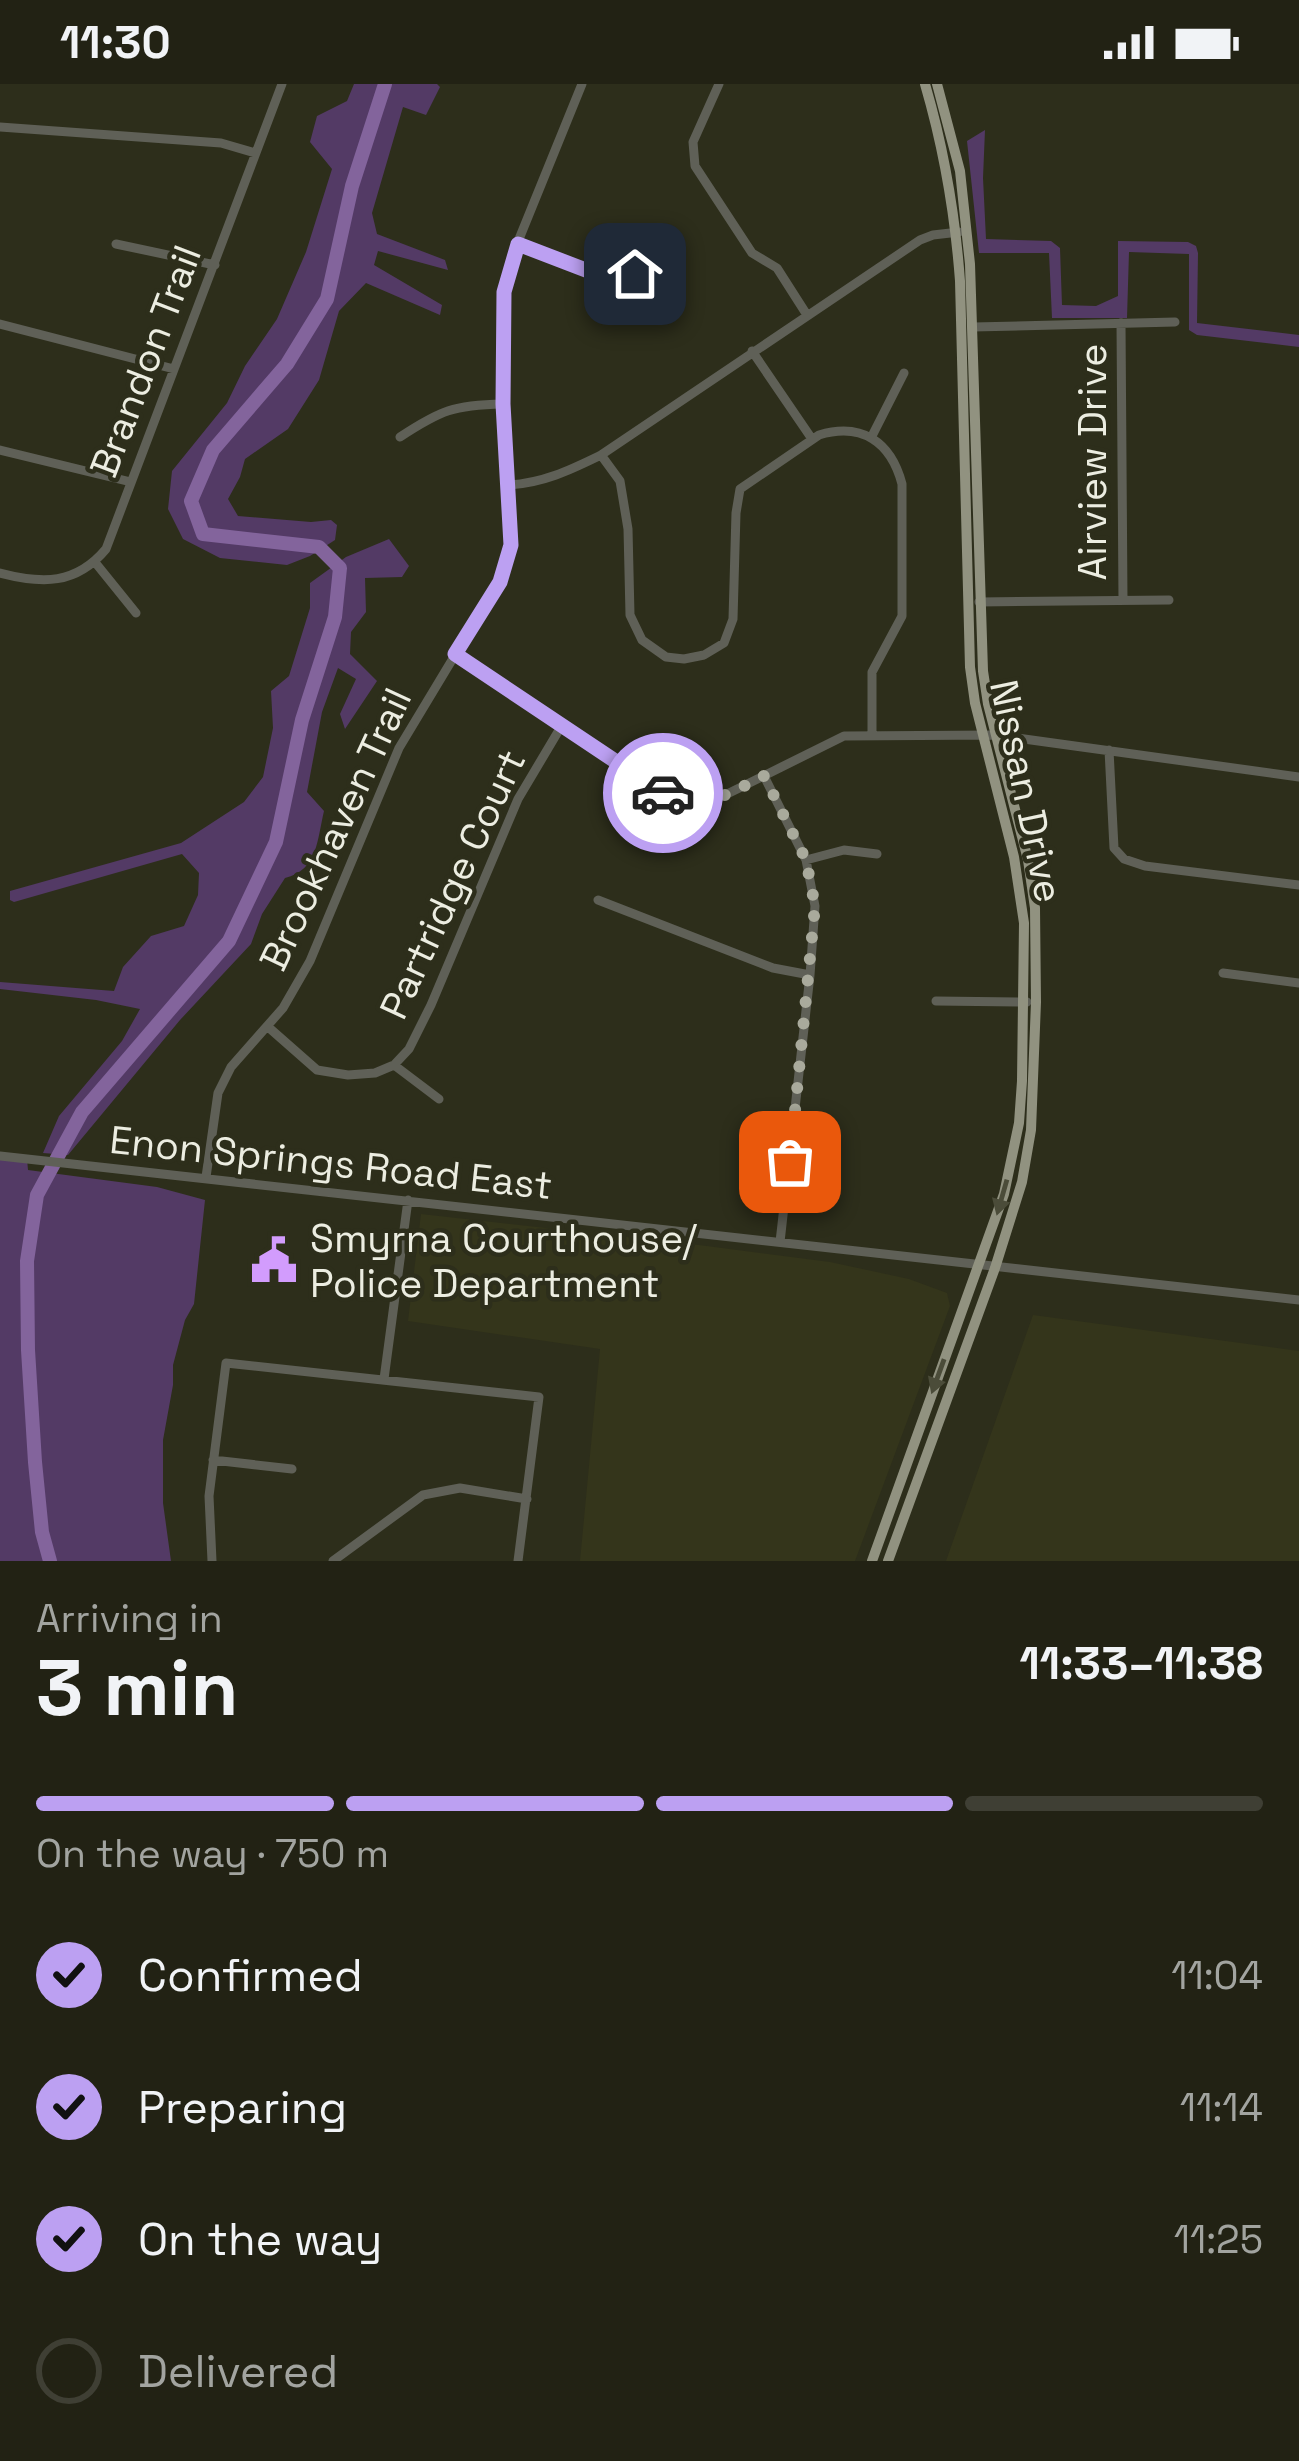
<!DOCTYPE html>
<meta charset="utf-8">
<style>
body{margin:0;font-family:"Space Grotesk",sans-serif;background:#2e2f22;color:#f1f3f6;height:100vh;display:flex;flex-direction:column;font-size:45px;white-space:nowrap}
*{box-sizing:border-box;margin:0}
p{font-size:39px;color:#a2a4a0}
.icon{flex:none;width:66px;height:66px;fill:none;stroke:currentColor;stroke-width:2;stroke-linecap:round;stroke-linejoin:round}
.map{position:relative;height:1477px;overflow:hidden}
.sheet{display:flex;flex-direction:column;background:#222214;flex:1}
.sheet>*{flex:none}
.pin{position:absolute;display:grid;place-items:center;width:102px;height:102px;color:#fff;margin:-51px;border-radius:24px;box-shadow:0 6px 18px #0006}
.courier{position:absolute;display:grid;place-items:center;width:120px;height:120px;margin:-60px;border:9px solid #bca0f2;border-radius:50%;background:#fff;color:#222;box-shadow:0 3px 15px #0007}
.headline em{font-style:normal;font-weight:700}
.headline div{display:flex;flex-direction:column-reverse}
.headline{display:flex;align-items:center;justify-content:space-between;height:204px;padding:0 36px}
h1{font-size:78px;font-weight:700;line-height:90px}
.bar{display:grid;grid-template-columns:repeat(4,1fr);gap:18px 12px;align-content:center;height:144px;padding:0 36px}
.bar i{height:15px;border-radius:9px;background:#3f3f34}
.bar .on{background:#bca0f2}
.bar p{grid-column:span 4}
ol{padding:0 36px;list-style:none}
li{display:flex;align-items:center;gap:36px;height:132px}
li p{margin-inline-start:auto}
li .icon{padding:12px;border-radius:50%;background:#bca0f2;color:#111;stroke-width:4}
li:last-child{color:#a2a4a0}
li i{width:66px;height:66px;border:6px solid #3f3f34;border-radius:50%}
.status{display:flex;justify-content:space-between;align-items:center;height:84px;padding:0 60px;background:#222214;direction:ltr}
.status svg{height:33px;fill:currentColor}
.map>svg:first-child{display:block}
.built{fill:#34351b}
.green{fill:#533a65}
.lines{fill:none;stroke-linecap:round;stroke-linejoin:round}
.river{stroke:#83649c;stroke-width:14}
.minor{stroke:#5f6057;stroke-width:9}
.major{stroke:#919280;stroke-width:10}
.oneway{fill:#4b4c39}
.done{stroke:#a9aa9c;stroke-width:12;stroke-dasharray:0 21.6}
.route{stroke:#bca0f2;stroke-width:15}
.labels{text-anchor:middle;stroke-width:9;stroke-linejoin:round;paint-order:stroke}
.street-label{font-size:39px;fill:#ecede1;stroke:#2d2e1b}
.poi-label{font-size:39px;fill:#ecede1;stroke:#2d2e1b;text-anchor:start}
</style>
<div class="status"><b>11:30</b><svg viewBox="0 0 49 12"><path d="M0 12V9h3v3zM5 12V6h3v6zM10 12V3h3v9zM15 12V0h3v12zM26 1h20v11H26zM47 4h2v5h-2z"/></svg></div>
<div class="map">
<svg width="1299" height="1477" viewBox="0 0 1299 1477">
<rect width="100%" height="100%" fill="#2d2e1b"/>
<!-- built -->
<path class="built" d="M 421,1130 L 699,1161 L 830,1178 L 909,1195 L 947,1209 L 950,1222 L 855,1477 L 580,1477 L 600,1265 L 408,1237 Z
M 1033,1231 L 1299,1267 L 1299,1477 L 946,1477 Z"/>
<!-- green -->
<path class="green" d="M 354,0 L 437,0 L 440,3 L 426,31 L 403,23 L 372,129 L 377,150 L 445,176 L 448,186 L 378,167 L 374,181 L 442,221 L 440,231 L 366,199 L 339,227 L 319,296 L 288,345 L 245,375 L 240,393 L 228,415 L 238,432 L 311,438 L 331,436 L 337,441 L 335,456 L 310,472 L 287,481 L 220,474 L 183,455 L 168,425 L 172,387 L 227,319 L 245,282 L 277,235 L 306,168 L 332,85 L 310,58 L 317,32 L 347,17 Z
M 985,46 L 983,94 L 986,155 L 1051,157 L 1060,164 L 1062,221 L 1096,222 L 1118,212 L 1118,157 L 1188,158 L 1196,162 L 1198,169 L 1197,239 L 1299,251 L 1299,263 L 1197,251 L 1189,246 L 1189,170 L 1129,168 L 1127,234 L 1052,234 L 1049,169 L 979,169 L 967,57 Z
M 389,455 L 409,482 L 402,493 L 365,494 L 366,528 L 351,548 L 350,570 L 377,597 L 345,645 L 340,630 L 356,595 L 338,584 L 322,628 L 307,708 L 324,727 C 317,756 318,786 285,794 L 262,830 L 251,860 L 180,936 L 68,1071 L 43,1069 L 59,1032 L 122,957 L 140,925 L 96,916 L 0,905 L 0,898 L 114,907 L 123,883 L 151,852 L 184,842 L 198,811 L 199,789 L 182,770 L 14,818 L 10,816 L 10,807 L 181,759 L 244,718 L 263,693 L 273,644 L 271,607 L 289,592 L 310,524 L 310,499 L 346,473 Z
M 0,1072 L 27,1075 L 28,1086 L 157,1103 L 205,1116 L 194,1220 L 185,1236 L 173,1281 L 173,1301 L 163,1356 L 163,1419 L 171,1477 L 0,1477 Z"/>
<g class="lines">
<!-- river -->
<path class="river" d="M 50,1477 L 42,1448 L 35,1378 L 28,1266 L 27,1177 L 37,1111 L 82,1028 L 229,857 L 276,758 L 302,636 L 335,533 L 340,484 L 319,463 L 203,450 L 191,417 L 213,366 L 287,280 L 327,215 L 352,102 L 385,0"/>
<!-- minor -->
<path class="minor" d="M 719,0 L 693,58 L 695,82 L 752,169 L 777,184 L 807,231
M 0,43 L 221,59 L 255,69
M 116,160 L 215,181
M 517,160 L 604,192 L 635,190
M 1121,239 L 1123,516
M 0,240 L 174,285
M 973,243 L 1175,238
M 752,267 L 812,355
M 872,352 L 904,289
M 400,353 C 441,326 454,321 503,320
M 0,366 L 131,398
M 601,371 L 620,397 L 628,445 L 630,531 L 642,556 L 666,573 L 684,575 L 704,571 L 724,559 L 733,535 L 736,429 L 740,405 L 819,351 C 862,338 891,358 902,400 L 902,532 L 872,588 L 872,652
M 509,401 C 544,399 570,386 601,371 L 920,156 L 933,151 L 959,148
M 94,477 L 136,529
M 0,489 C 42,500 76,501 106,465 L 282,0
M 979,518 L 1169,516
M 455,570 L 673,716 L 693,719 L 719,714 L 844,652 L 995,651 L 1299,693
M 1109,666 L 1114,764 L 1124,775 L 1145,782 L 1299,801
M 764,692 L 806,776 L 815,822 L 810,891 L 780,1158
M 806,776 L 844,766 L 877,770
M 598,816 L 773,884 L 810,891
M 1223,889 L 1299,899
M 936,917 L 1027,918
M 267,942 L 317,986 L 348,991 L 375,989 L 394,981 L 409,965 L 431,921 L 518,715 L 562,641
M 394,981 L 439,1015
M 0,1072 L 1299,1216
M 206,1093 L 218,1009 L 231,983 L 283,924 L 310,877 L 399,664 L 499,498 L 511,461 L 503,320 L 504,208 L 517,160 L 582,0
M 384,1295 L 408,1116
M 213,1376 L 292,1385
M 212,1477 L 209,1412 L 226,1279 L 539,1313 L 518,1477
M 333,1477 L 423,1411 L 460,1404 L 527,1415"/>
<!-- major -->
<path class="major" d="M 872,1477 L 1004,1110 L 1019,1039 L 1022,997 L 1024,839 L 1014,773 L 975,619 L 970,583 L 960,197 C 955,129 944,65 925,0
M 888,1477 L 995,1184 L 1022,1098 L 1031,1046 L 1036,918 L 1035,824 L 1028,776 L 988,620 L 983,587 L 970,180 L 960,87 L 937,0"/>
</g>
<!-- one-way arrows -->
<defs><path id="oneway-solid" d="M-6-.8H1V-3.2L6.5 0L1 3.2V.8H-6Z" transform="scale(3)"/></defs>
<g class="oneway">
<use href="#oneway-solid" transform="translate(1002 1113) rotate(106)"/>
<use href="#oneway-solid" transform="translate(938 1292) rotate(110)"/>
</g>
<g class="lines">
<!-- done -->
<path class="done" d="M 663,709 C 696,732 733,707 764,692 L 806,776 L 815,822 L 790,1078"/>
<!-- route -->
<path class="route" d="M 635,190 L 604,193 L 518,160 L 504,208 L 503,320 L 511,461 L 500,498 L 455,570 L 663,709"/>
</g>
<!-- icons -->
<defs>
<symbol id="civic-bare" viewBox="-9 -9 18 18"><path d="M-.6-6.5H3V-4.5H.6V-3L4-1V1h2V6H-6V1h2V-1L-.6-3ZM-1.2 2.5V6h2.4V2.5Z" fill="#d29cfd" stroke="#2d2e1b" stroke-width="2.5" paint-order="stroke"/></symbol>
</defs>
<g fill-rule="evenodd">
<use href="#civic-bare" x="241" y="1143" width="66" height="66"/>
</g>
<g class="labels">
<!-- street labels -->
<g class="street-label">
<text transform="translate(145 277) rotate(-69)" y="14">Brandon Trail</text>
<text transform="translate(1092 378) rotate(-90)" y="14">Airview Drive</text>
<text transform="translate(1027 707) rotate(78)" y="14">Nissan Drive</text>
<text transform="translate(335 745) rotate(-65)" y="14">Brookhaven Trail</text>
<text transform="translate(452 800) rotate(-65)" y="14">Partridge Court</text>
<text transform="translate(331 1078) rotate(6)" y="14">Enon Springs Road East</text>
</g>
<!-- poi labels -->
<g class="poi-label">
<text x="310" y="1168">Smyrna Courthouse/<tspan x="310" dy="45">Police Department</tspan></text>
</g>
</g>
</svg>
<div class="pin" style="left:790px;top:1078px;background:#ea580c"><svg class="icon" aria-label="bag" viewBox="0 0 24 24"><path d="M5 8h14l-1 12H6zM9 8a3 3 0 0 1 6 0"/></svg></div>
<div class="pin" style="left:635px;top:190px;background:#1f2937"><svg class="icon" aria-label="home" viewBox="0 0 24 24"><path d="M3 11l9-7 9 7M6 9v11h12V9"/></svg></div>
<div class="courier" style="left:663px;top:709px"><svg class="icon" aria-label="car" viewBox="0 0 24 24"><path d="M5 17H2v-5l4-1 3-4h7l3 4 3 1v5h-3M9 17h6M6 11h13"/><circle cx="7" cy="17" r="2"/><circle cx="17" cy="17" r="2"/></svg></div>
</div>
<section class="sheet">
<div class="headline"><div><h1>3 min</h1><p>Arriving in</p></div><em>11:33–11:38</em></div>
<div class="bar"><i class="on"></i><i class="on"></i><i class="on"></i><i></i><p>On the way · 750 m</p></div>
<ol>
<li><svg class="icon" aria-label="check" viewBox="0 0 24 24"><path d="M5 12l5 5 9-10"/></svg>Confirmed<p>11:04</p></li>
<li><svg class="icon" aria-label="check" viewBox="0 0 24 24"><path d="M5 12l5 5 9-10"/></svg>Preparing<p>11:14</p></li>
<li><svg class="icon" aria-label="check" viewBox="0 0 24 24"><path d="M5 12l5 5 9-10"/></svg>On the way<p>11:25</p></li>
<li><i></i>Delivered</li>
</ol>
</section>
